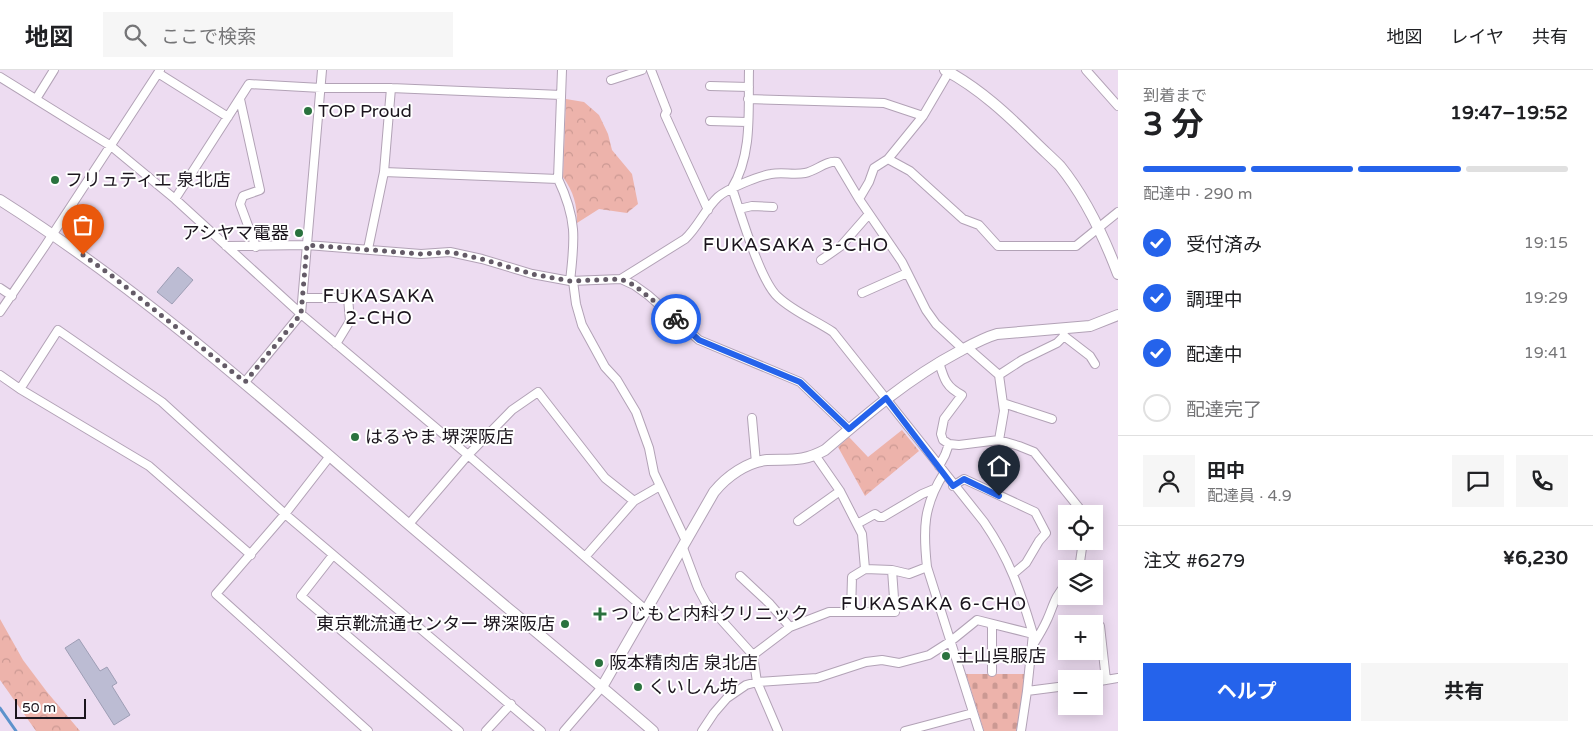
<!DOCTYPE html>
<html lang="ja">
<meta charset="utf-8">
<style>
body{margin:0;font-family:"Varela Round","Noto Sans JP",sans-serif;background:#f6f6f6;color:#202124;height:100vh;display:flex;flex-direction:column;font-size:19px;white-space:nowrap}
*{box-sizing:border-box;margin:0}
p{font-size:16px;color:#757577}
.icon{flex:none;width:28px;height:28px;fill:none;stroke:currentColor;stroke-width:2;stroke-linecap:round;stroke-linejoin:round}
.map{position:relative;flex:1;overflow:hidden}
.drawer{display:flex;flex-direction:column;background:#fff;width:475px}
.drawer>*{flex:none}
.fabs{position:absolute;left:1058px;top:435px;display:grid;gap:10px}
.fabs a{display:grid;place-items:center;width:45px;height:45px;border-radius:0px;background:#fff;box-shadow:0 2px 12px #0003;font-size:25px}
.scale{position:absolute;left:15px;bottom:12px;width:71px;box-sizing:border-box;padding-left:5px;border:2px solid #1b151d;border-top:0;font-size:14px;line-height:18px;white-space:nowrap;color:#1b151d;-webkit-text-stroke:4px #fff;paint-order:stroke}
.pin{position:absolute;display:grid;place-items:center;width:42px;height:42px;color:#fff;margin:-51px -21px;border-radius:50% 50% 50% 0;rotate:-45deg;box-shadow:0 0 5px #0007}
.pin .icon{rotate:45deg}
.courier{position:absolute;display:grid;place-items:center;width:50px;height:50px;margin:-25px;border:4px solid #2563eb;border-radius:50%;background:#fff;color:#222;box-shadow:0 1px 6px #0007}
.summary em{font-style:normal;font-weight:700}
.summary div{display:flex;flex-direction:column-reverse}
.summary{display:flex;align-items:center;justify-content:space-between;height:85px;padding:0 25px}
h1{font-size:32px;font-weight:700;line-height:38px}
.bar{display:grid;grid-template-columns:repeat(4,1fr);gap:8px 5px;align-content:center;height:60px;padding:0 25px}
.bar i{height:6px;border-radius:4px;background:#e0e0e0}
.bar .active{background:#2563eb}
.bar p{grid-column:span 4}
.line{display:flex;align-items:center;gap:12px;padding:0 25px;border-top:1px solid #e0e0e0}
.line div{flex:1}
.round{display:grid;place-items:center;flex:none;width:52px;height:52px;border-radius:0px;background:#f6f6f6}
ol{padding:0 25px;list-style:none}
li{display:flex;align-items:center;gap:15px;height:55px}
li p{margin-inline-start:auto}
li .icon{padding:5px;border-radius:50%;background:#2563eb;color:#fff;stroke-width:4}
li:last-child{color:#757577}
li i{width:28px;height:28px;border:2px solid #e0e0e0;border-radius:50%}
.button{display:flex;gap:10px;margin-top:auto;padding:10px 25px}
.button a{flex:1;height:58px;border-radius:0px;background:#2563eb;color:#fff;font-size:20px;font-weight:700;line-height:58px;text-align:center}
.button a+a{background:#f6f6f6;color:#202124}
header{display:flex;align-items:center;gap:30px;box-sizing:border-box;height:70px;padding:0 25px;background:#fff;border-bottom:1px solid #e0e0e0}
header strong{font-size:24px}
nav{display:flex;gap:28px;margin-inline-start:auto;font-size:18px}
.search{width:350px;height:45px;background:#f6f6f6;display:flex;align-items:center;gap:12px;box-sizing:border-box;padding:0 18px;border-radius:0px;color:#757577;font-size:19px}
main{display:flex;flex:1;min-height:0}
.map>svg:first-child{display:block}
.forest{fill:url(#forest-crowns)}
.cemetery{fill:url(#cemetery-stones)}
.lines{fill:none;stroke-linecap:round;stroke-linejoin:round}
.stream{stroke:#5d92cc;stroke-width:3}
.building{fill:#bcbcd3;stroke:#9e9eb5}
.street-casing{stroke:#b2a2b6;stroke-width:10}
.secondary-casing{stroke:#b2a2b6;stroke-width:12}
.street{stroke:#fff;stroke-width:8}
.secondary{stroke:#fff;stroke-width:10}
.done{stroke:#645b67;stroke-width:5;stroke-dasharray:0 9}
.route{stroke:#2563eb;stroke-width:6}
.poi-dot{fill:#2a723e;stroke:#fff;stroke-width:2}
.labels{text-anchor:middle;stroke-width:4;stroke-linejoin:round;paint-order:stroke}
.poi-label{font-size:18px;fill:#1b151d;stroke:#fff;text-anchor:start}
.neighbourhood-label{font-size:19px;letter-spacing:1px;fill:#1b151d;stroke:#fff}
</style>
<header>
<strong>地図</strong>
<div class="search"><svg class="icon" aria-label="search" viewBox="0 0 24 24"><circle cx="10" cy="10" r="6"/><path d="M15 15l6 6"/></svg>ここで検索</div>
<nav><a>地図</a><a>レイヤ</a><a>共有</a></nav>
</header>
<main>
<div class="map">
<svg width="1118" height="661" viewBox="0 0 1118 661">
<defs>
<pattern id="forest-crowns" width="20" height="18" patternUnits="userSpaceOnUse" patternTransform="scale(1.25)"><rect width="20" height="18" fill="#edb3ab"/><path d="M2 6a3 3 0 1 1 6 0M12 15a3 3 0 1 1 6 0" fill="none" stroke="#cb9993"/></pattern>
<pattern id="cemetery-stones" width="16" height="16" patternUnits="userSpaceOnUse" patternTransform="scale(1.25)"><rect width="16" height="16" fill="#edb3ab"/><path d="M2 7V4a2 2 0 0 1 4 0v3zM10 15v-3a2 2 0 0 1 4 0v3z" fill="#cb9993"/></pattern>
</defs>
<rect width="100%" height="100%" fill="#eddcf1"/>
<!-- forest -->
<path class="forest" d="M 566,29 L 584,32 L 599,45 L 608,64 L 612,80 L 632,104 L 638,134 L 627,143 L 599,139 L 577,153 C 577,134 574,123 563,107 Z
M 902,360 L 919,381 L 865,426 L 838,377 L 849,367 L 868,387 Z
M 0,549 L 23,590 L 47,622 L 80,661 L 36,661 L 0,610 Z"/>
<!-- cemetery -->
<path class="cemetery" d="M 966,604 L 1024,604 L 1024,621 L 1016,661 L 984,661 Z"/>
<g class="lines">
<!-- stream -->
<path class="stream" d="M 0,638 L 16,661"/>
</g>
<!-- building -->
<path class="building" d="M 178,197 L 193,210 L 172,234 L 157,222 Z
M 79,569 L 100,601 L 107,597 L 117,613 L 112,616 L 130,645 L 114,655 L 65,578 Z"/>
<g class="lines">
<defs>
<path id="street" d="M 651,0 L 667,41 L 665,45 L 708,140
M 749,0 C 748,39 753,84 732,118 C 741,144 760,211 778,227 C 794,242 815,250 833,262 L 984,452 C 1010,490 1020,520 1033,564
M 950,0 L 923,46 L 888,89 L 910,101 L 963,149 L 979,155 L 998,176 L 1076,176 L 1118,142
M 1086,0 L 1118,36
M 158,3 L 228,47
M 0,7 L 111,76 L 175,129 L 301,244 L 468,385 L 647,541
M 611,10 L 642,0
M 710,16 L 749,17
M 36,29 L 54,0
M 240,29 L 260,120 L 243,126 L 240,134 L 256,177
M 748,29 L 884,33 L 923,46
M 710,51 L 747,52
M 888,89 L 874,98 L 869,112 L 859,129 L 902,192 L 926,240 L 936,254 L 963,279
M 384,102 L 558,109 L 562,0
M 558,109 C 577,149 575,169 570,211
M 175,129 L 249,14 L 321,18 L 391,18 L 561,25
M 739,139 L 752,136 L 773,137
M 226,176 L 307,175 L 421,184 L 450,182 L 482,189 L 532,204 L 570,211 L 621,209 L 634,215 L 648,225 L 699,270 L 800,312 L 849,359
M 368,179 L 384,102 L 391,18
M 821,190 L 841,176 L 869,144
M 621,209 L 685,169 C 698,157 705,139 718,127 C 727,119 758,106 771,104 C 782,102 794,105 805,103 C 816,101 827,90 837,92 L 859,129
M 573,211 L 576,234 L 582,255 L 605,297 L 617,310 L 636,342 L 649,378 L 654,403 L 686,471
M 0,218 L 12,226
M 862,223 L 907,203
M 303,228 L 348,228 L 350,251 L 336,274
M 0,242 L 45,176 L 160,0
M 1064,266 L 1090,286 L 1095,294
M 967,277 L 999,305 L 1004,341 L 999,370
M 939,292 C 944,309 946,317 962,325 L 944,349 L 941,364 L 943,370 L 949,374 L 959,375 L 999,370 L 1019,376 L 1034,382 L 1084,444
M 0,305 L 20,319 L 149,396 L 251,485
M 999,305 L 1022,290 L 1057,273 L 1064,266 L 1063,258
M 245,312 L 301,244 L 322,0
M 20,319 L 58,260 L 162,332 L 285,444 L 541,661
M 1003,333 L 1052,349
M 752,348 L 756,393
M 815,385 L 840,421 L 862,464 L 865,499
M 330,386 L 285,444 L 216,524 L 368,661
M 939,396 L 945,385 L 949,374
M 953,416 L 964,409 L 1035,442 L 1046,463 L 1039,471 L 1026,493 L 1013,504
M 798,451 L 840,421
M 409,454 L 468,385 L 512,340 L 538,322 L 605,408 L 634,431
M 857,454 L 875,444 L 879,447 L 883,447 L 922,424 L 934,419
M 683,478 L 698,518 L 706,533 L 753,585
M 333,485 L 301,526 L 459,661
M 585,487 L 634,431 L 660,416
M 927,497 C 923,460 923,436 944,403
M 1077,499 L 1080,492 L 1083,471
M 740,506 L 770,534 L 790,557
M 851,542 L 852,507 L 865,499 L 892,500
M 992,554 L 992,602
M 1100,556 L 1106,610
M 1033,575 C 1038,567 1043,559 1047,550 C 1053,537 1055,525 1066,515
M 1094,612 L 1118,608
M 1027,621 L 1066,616
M 486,661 L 511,634
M 564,661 L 602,617
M 702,661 L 714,643 L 727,628 L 746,615 L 757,612 L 817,608 L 866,592 L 882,590 L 899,593 L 929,585 L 951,571 L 977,550 L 1033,564 L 1027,621 L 1021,661
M 778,661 L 757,612 L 753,585 L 790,557 L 829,542 L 895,542 L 892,500 L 909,504 L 927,497 L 979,661
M 905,661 L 973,643"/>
<path id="secondary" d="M 945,0 C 979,18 1008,45 1035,72 C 1043,80 1052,88 1060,96 C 1086,128 1104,167 1118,204
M 0,130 C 147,223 276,340 407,453 C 489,523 572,591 653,661
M 602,617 L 714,422 C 727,406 747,392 767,390 C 791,389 803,392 825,380 C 867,344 909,308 958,282 C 971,275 983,268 997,264 L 1090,256 L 1118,245"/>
</defs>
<!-- street casing -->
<use href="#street" class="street-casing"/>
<!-- secondary casing -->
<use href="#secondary" class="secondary-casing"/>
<!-- street -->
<use href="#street" class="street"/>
<!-- secondary -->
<use href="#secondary" class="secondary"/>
</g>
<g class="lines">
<!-- done -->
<path class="done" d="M 83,185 L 112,206 L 245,312 L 301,244 L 307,175 L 422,184 L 450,182 L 482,189 L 532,204 L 570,211 L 621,209 L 634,215 L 676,249"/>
<!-- route -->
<path class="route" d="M 676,249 L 699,270 L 800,312 L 849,359 L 886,328 L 953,416 L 964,409 L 999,426"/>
</g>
<!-- markers -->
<g class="poi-dot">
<circle cx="308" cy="41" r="5"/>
<circle cx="55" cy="110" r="5"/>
<circle cx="299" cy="163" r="5"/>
<circle cx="355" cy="367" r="5"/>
<path d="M597.5 536.5h5v5h5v5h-5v5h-5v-5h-5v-5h5z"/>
<circle cx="565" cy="554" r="5"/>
<circle cx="946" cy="586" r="5"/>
<circle cx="599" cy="593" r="5"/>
<circle cx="638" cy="617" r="5"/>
</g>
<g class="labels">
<!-- poi labels -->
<g class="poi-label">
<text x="318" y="47">TOP Proud</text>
<text x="65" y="116">フリュティエ 泉北店</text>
<text x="289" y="169" text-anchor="end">アシヤマ電器</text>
<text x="365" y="373">はるやま 堺深阪店</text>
<text x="611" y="550">つじもと内科クリニック</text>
<text x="555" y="560" text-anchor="end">東京靴流通センター 堺深阪店</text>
<text x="956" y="592">土山呉服店</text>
<text x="609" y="599">阪本精肉店 泉北店</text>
<text x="648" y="623">くいしん坊</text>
</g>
<!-- neighbourhood labels -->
<g class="neighbourhood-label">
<text x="796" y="181">FUKASAKA 3-CHO</text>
<text x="379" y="232">FUKASAKA<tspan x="379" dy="22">2-CHO</tspan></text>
<text x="934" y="540">FUKASAKA 6-CHO</text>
</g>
</g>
</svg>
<div class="fabs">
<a><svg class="icon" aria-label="locate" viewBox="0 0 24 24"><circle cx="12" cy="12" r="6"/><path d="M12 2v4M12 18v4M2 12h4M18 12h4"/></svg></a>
<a><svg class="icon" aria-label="layers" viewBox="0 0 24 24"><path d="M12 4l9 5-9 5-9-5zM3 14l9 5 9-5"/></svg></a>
<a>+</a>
<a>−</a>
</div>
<div class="scale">50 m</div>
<div class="pin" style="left:83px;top:185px;background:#ea580c"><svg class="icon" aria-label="bag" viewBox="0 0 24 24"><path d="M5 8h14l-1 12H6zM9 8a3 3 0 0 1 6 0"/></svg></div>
<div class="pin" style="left:999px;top:426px;background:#1f2937"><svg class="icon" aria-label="home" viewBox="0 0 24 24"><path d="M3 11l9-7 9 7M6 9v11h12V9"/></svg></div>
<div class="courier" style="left:676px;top:249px"><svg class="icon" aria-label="bike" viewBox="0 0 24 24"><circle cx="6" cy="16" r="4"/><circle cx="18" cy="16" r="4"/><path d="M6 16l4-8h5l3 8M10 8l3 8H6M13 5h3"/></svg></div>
</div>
<section class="drawer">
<div class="summary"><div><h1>3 分</h1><p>到着まで</p></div><em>19:47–19:52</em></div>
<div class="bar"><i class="active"></i><i class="active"></i><i class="active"></i><i></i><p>配達中 · 290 m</p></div>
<ol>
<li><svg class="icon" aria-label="check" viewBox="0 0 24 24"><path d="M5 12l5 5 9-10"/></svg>受付済み<p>19:15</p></li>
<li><svg class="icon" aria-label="check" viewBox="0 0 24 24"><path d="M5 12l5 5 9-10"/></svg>調理中<p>19:29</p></li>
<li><svg class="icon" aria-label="check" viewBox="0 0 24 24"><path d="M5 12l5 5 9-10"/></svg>配達中<p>19:41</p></li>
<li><i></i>配達完了</li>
</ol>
<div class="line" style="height:90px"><a class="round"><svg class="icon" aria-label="person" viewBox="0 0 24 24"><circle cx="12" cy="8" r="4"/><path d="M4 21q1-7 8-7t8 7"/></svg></a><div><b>田中</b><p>配達員 · 4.9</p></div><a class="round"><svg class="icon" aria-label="chat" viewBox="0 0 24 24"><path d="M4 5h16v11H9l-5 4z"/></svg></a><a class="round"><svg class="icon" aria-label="phone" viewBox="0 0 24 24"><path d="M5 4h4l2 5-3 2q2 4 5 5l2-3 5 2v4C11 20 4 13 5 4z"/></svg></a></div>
<div class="line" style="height:65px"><div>注文 #6279</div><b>¥6,230</b></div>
<div class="button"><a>ヘルプ</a><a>共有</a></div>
</section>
</main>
